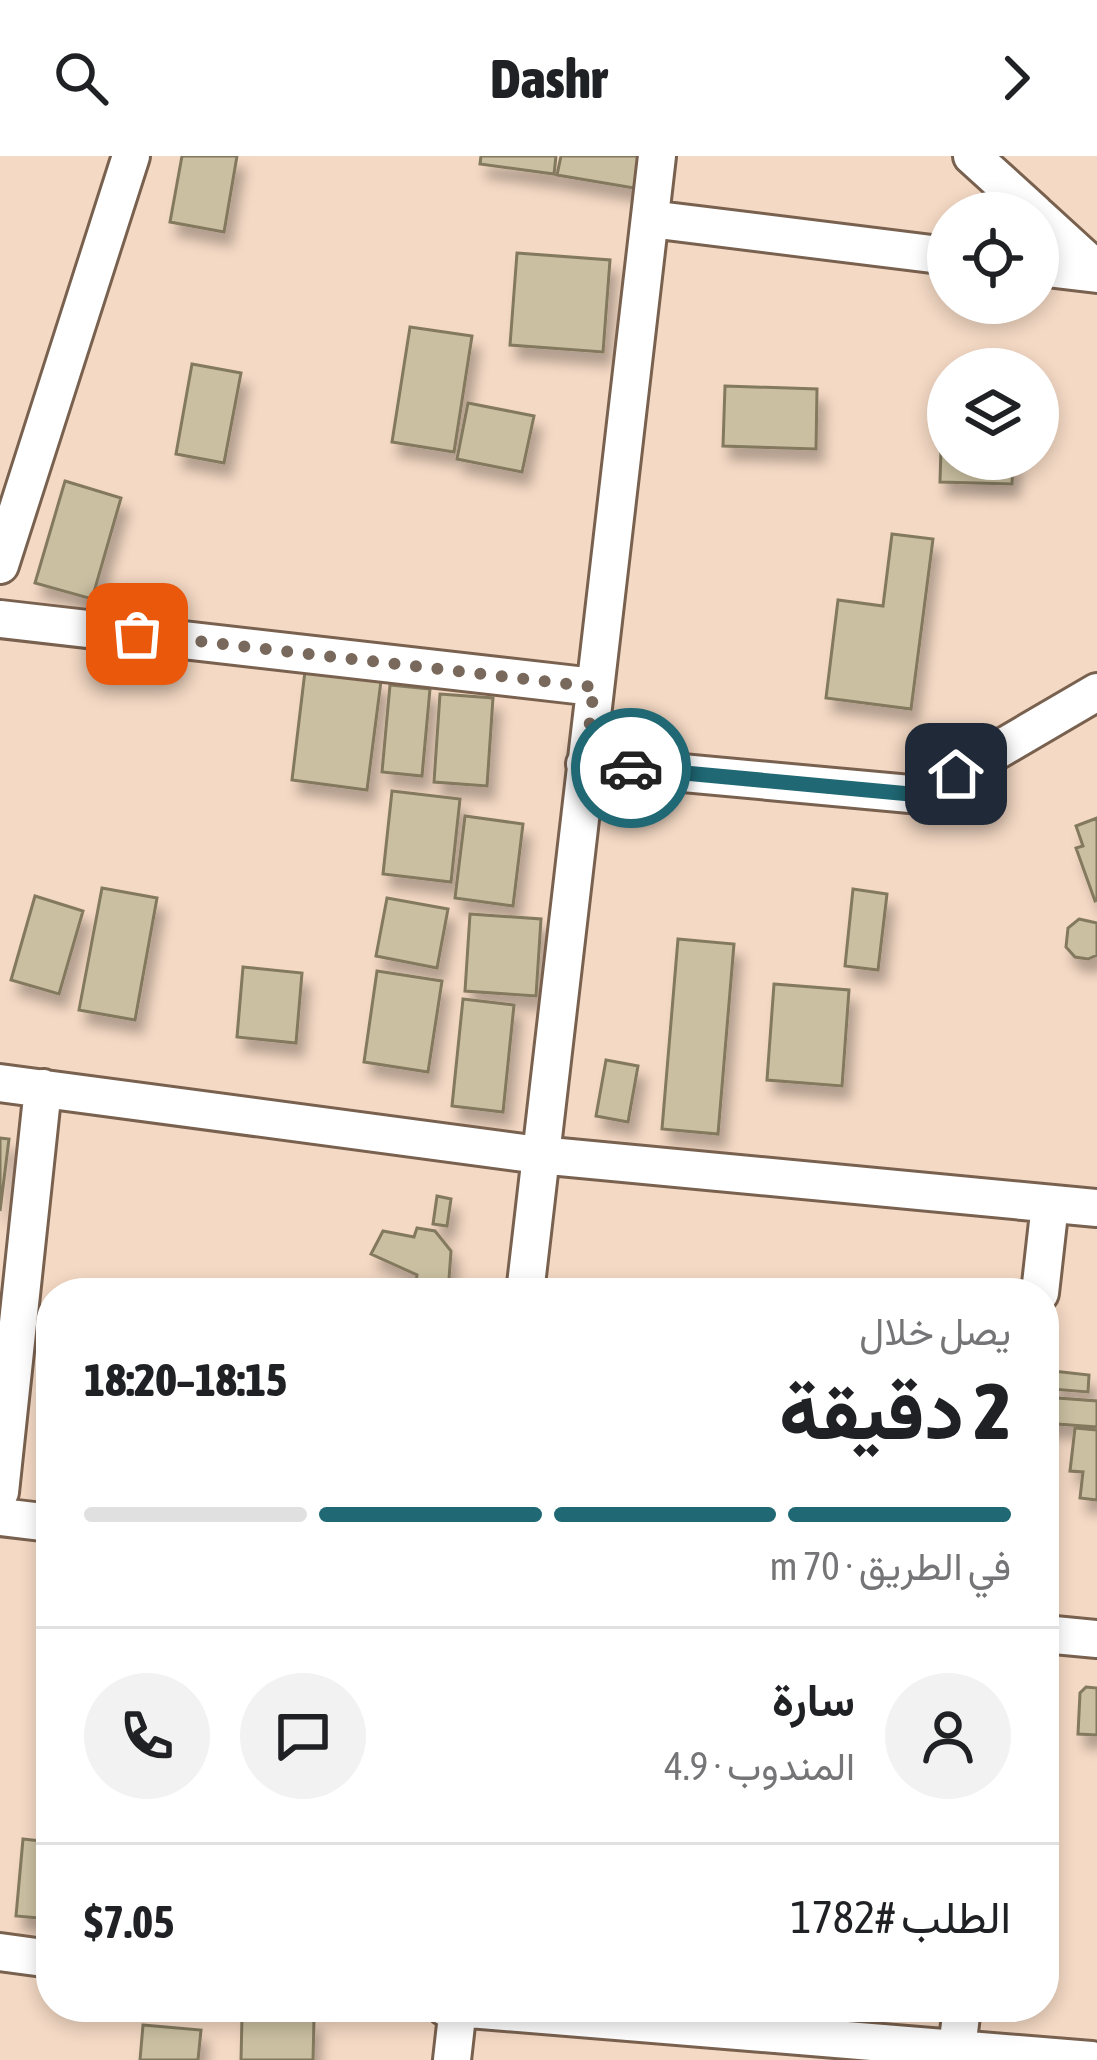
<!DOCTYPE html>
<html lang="ar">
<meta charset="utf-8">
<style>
body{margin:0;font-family:"Asap Condensed",Vazirmatn,sans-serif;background:#f2f2f2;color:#202124;direction:rtl;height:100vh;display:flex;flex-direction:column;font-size:45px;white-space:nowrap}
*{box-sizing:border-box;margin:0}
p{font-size:39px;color:#757577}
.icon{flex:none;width:66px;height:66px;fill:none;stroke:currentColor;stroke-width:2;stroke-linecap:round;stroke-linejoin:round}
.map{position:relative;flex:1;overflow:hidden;direction:ltr}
.details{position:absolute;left:36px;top:1122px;width:1023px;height:744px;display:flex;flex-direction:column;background:#fff;border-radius:48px;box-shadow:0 6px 18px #0003;direction:rtl}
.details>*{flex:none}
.controls{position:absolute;left:927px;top:36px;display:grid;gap:24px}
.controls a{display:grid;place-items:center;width:132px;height:132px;border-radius:50%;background:#fff;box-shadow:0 6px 18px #0003;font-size:60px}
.pin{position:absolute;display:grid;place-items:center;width:102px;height:102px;color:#fff;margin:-51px;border-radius:24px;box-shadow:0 6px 18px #0006}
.courier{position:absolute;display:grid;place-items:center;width:120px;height:120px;margin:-60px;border:9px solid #1f6874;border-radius:50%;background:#fff;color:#222;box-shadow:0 3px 15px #0007}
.head em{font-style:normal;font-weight:800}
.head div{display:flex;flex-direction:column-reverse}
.head{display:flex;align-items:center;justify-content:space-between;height:204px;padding:0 48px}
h1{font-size:78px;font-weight:800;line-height:90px}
.bar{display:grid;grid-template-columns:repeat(4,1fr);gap:18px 12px;align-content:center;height:144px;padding:0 48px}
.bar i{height:15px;border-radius:9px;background:#e0e0e0}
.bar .active{background:#1f6874}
.bar p{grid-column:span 4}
.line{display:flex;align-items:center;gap:30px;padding:0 48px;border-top:3px solid #e0e0e0}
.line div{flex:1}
.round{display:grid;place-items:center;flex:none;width:126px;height:126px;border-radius:63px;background:#f2f2f2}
header{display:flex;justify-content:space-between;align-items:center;height:156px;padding:0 48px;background:#fff;font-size:54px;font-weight:800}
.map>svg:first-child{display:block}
.building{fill:#cabfa1;stroke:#83795e;stroke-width:3;filter:url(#shadow)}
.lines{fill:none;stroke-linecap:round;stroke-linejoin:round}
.minor-casing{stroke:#79614f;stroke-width:42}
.minor{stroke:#fff;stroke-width:36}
.done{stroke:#78695c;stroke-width:12;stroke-dasharray:0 21.6}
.route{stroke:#1f6874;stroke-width:15}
</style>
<header><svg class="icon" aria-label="forward" viewBox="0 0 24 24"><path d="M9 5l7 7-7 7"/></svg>Dashr<svg class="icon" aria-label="search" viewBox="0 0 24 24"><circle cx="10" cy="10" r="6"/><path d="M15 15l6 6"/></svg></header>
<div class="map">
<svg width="1097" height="1904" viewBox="0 0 1097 1904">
<defs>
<filter id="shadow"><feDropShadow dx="7" dy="13" stdDeviation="6" flood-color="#0004"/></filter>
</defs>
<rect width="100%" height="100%" fill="#f4d9c4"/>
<!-- building -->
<path class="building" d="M 182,0 L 237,0 L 224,76 L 170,66 Z
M 481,0 L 556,0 L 554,18 L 480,8 Z
M 561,0 L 639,0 L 634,32 L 557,19 Z
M 517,97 L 610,104 L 603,196 L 510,189 Z
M 410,171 L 472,180 L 454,296 L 392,286 Z
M 192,208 L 241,217 L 224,307 L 176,298 Z
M 725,230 L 817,233 L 816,293 L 723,290 Z
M 468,247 L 534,260 L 522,316 L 457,303 Z
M 948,254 L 948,303 L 1013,303 L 1012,328 L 940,326 L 942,258 Z
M 65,325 L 121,342 L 92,443 L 35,427 Z
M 892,378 L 933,383 L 911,553 L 826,542 L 838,444 L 883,450 Z
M 305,515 L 381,525 L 367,634 L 292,624 Z
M 390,529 L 430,533 L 422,620 L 382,616 Z
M 440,538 L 493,542 L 487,630 L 434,626 Z
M 392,635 L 460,643 L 451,726 L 383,718 Z
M 465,660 L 523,668 L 513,750 L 455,742 Z
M 1097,662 L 1097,744 L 1095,745 L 1076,692 L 1083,690 L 1076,670 Z
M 102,732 L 157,742 L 135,864 L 79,854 Z
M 853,733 L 887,738 L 878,814 L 845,810 Z
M 35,740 L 83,755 L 59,838 L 11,824 Z
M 387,742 L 448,753 L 437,812 L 376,800 Z
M 470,758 L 541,763 L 536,840 L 465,835 Z
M 1079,763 L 1097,767 L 1097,799 L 1088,803 L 1075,801 L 1066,791 L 1068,772 Z
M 678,783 L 734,788 L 718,978 L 662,973 Z
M 243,811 L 302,817 L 296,887 L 237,881 Z
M 377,815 L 442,825 L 428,916 L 364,906 Z
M 774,828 L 849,834 L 842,930 L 767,924 Z
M 463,843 L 514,849 L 503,956 L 452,950 Z
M 606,904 L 638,910 L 628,966 L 596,960 Z
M 0,982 L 9,983 L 0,1055 Z
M 437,1040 L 451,1043 L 447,1070 L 433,1068 Z
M 417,1072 L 435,1075 L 451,1095 L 448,1137 L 396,1137 L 399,1131 L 415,1135 L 417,1119 L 371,1098 L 383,1075 L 414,1081 Z
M 1053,1215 L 1089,1219 L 1088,1236 L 1051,1233 Z
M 1044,1241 L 1097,1245 L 1097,1271 L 1044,1267 Z
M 1075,1272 L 1097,1274 L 1097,1344 L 1080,1342 L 1083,1316 L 1070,1315 Z
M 46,1471 L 51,1471 L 51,1558 L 44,1558 Z
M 1086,1531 L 1097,1532 L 1097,1579 L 1078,1578 L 1080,1537 Z
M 23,1683 L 51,1686 L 51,1763 L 16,1760 Z
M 242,1861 L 314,1863 L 313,1904 L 241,1904 Z
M 143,1869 L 201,1874 L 198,1904 L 140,1904 Z"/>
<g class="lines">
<defs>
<path id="minor" d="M 972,0 L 1035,57
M 1038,60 L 1097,114
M 650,63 L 948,100
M 1038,111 L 1097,118
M 0,409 L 131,0
M 0,463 L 594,531
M 585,608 L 921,639 L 1097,536
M 0,927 L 539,999 L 1097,1052
M 525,1137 L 657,0
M 1040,1137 L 1050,1048
M 0,1336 L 43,932
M 0,1361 L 51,1367
M 1044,1478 L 1097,1483
M 0,1796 L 51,1803
M 445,1851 L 1091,1904
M 957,1893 L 962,1851
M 452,1904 L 458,1851"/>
</defs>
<!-- minor casing -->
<use href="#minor" class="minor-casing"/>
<!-- minor -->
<use href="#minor" class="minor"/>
</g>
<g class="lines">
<!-- done -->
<path class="done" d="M 137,478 L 594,531 L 585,608 L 631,612"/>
<!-- route -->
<path class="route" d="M 631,612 L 921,639 L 956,618"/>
</g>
</svg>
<div class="controls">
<a><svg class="icon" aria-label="locate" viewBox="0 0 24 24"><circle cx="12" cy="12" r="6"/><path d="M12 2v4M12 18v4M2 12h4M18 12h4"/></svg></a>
<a><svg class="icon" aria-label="layers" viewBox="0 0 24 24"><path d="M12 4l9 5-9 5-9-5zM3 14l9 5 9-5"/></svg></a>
</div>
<div class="pin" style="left:137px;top:478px;background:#ea580c"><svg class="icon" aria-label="bag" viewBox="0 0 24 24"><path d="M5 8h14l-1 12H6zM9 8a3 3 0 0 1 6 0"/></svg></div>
<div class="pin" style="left:956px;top:618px;background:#1f2937"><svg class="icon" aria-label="home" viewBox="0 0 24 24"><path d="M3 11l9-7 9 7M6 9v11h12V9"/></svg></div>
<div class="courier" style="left:631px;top:612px"><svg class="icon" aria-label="car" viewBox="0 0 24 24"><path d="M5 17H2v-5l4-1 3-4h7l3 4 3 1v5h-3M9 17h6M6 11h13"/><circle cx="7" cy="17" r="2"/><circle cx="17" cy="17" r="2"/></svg></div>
<section class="details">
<div class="head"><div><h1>2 دقيقة</h1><p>يصل خلال</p></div><em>18:15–18:20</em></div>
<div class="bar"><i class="active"></i><i class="active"></i><i class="active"></i><i></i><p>في الطريق · 70 m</p></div>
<div class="line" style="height:216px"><a class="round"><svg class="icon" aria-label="person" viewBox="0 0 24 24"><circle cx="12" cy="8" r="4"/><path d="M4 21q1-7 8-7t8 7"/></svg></a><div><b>سارة</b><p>المندوب · 4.9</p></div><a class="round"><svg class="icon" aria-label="chat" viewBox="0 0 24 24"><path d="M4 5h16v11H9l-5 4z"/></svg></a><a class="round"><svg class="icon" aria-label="phone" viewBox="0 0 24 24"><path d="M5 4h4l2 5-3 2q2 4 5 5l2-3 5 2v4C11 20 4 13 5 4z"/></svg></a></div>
<div class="line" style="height:156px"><div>الطلب #1782</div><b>$7.05</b></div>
</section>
</div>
